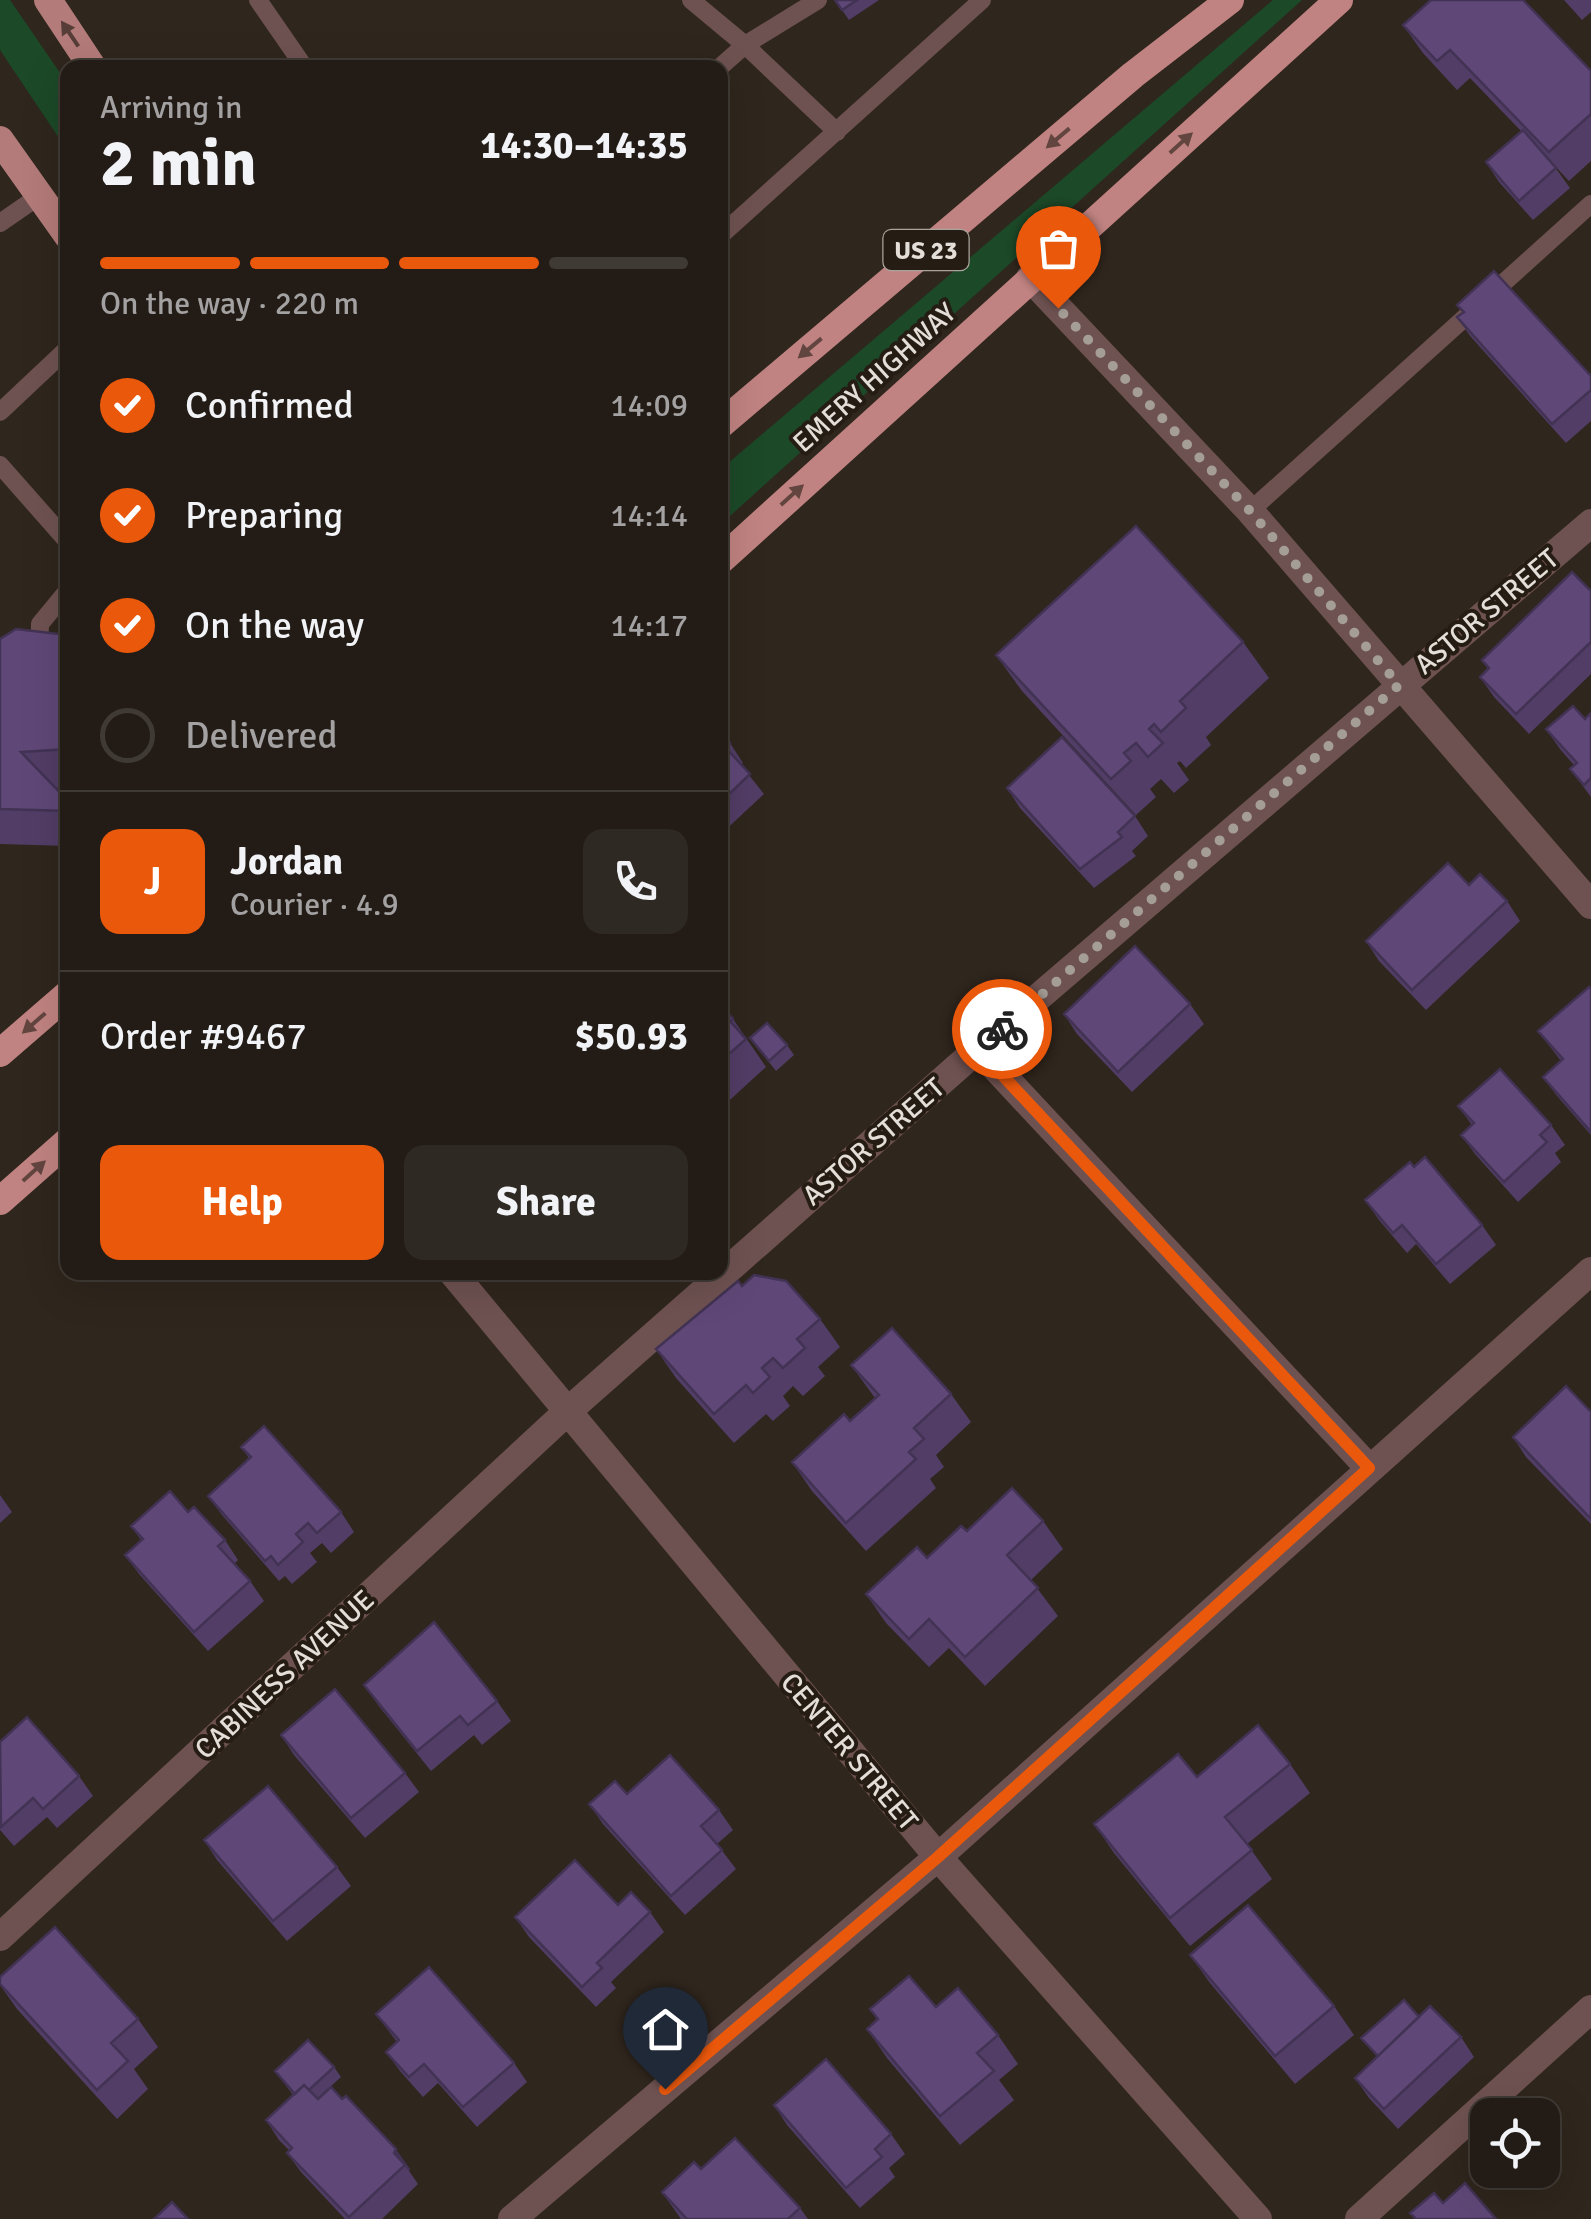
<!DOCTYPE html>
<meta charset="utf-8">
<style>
body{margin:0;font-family:Signika,sans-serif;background:#2f2923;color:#f1f3f6;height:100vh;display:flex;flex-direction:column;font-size:38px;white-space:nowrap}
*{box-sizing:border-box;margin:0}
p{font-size:32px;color:#a3a1a1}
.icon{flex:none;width:55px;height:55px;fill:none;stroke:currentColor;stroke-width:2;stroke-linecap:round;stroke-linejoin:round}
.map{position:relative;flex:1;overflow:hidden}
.sheet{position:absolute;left:60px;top:60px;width:668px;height:1220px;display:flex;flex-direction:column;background:#231c16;border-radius:20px;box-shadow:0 10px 40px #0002,0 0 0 2px #403a35}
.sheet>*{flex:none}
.fabs{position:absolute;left:1470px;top:2098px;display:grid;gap:20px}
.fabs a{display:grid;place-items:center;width:90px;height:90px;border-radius:20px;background:#231c16;box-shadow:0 10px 40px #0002,0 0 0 2px #403a35;font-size:50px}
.pin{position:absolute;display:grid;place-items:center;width:85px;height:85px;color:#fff;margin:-102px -42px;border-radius:50% 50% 50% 0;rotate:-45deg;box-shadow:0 0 10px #0007}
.pin .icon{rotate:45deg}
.courier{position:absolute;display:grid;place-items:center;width:100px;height:100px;margin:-50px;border:8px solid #ea580c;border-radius:50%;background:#fff;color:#222;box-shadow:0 2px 12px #0007}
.head em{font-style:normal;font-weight:700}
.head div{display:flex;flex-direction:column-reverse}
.head{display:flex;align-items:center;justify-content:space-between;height:170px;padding:0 40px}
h1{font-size:65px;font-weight:700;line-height:75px}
.bar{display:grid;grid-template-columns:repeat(4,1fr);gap:15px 10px;align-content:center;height:120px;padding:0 40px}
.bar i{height:12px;border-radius:8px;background:#403a35}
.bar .active{background:#ea580c}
.bar p{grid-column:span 4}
.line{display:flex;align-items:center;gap:25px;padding:0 40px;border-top:2px solid #403a35}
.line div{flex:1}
.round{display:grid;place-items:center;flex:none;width:105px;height:105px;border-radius:20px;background:#2f2923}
ol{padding:0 40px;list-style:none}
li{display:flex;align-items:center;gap:30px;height:110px}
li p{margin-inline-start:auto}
li .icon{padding:10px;border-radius:50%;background:#ea580c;color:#fff;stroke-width:4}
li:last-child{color:#a3a1a1}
li i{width:55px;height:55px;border:5px solid #403a35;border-radius:50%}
.cta{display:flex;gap:20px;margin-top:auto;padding:20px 40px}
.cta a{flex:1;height:115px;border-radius:20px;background:#ea580c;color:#fff;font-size:40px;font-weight:700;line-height:115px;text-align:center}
.cta a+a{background:#2f2923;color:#f1f3f6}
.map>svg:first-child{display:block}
.green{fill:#1c4928}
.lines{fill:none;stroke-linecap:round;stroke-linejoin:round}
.service{stroke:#6e5251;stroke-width:18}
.minor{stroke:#6e5251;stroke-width:28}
.primary{stroke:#b37b79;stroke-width:28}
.trunk{stroke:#c08381;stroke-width:28}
.wall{fill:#523d66}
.shaded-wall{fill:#423253}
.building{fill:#5f4777;stroke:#423253;stroke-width:2.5}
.oneway{fill:#573d37}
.oneway2{fill:#634540}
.done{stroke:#a59e97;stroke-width:10;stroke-dasharray:0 18}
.route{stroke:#ea580c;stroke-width:12}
.labels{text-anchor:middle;stroke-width:8;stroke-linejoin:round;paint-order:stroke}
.shield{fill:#251c14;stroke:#aba49d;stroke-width:2.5}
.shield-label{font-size:25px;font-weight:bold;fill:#e4ded8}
.street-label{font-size:28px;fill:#e4ded8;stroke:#251c14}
</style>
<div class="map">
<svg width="1591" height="2219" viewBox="0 0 1591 2219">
<rect width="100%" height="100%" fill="#2f261d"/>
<!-- green -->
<path class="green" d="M 0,0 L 10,0 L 67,83 L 67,150 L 0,50 Z
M 1273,0 L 1302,0 L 720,525 L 720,470 Z"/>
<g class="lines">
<!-- service -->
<path class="service" d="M 258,0 L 305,68
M 691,0 L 745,45 L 818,0
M 719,68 L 745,45 L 837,132
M 0,223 L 39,196
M 720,236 L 982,0
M 0,412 L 68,348
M 0,465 L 68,542
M 1250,511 L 1591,204
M 39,655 L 40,624 L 68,590"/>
<!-- minor -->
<path class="minor" d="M 1030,278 L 1250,511 L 1591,905
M 978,1049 L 1369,1468
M 452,1272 L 938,1857 L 1258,2219
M 0,1937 L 568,1411 L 978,1049 L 1591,523
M 512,2219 L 938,1857 L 1591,1271
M 1359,2219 L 1591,2009"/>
<!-- primary -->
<path class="primary" d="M 48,0 L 93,68
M 0,140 L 68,236"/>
<!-- trunk -->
<path class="trunk" d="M 720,425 L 1133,75 L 1230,0
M 720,561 L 1339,0
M 0,1053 L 68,994
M 0,1201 L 68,1141"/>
</g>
<!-- wall -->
<path class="wall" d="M 835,0 L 879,0 L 849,20 Z
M 1564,0 L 1591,0 L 1591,12 L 1582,20 Z
M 1403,25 L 1591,71 L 1591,161 L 1569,181 L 1552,163 L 1570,188 L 1533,220 L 1499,182 L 1486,162 L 1521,131 L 1470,78 L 1457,90 L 1423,53 Z
M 1457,305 L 1591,376 L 1591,421 L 1566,443 L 1471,337 L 1457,318 L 1463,312 Z
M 1591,591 L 1591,674 L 1529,734 L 1494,697 L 1480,677 L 1488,669 L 1482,660 Z
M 68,635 L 68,787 L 55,788 L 68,801 L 68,846 L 0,844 L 0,639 Z
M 1243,642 L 1269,678 L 1206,737 L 1211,745 L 1186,768 L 1180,761 L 1177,763 L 1189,780 L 1174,793 L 1161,779 L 1150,789 L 1156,797 L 1136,815 L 1022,691 L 996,655 Z
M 1591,713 L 1591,797 L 1570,769 L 1574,765 L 1560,749 L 1546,729 L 1585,719 Z
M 720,733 L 730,743 L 743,763 L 741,765 L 764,794 L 720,835 Z
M 1007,788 L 1135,816 L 1148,836 L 1132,851 L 1136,856 L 1094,888 L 1020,808 Z
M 1469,885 L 1507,901 L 1520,921 L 1426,1010 L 1379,961 L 1366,941 Z
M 1591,989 L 1591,1135 L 1557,1096 L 1543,1077 L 1561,1061 L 1538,1031 Z
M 720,1004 L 733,1019 L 766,1067 L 720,1109 Z
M 1190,1004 L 1204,1024 L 1132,1092 L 1077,1034 L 1064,1014 Z
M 750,1038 L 787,1045 L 794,1055 L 776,1071 Z
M 1458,1106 L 1551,1125 L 1565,1145 L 1555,1153 L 1561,1162 L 1518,1202 L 1475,1154 L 1461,1135 L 1472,1125 Z
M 1365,1200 L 1482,1225 L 1496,1245 L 1450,1284 L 1416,1244 L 1407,1253 L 1379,1220 Z
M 742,1286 L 820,1319 L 840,1347 L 818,1367 L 825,1376 L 803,1396 L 793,1386 L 783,1396 L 790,1406 L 773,1421 L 766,1414 L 734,1443 L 676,1378 L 656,1349 Z
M 851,1365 L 951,1394 L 971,1422 L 936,1455 L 944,1467 L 930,1479 L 936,1488 L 866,1551 L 812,1491 L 792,1462 L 850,1421 L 875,1398 Z
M 1591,1412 L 1591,1524 L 1526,1457 L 1513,1437 Z
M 241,1447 L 341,1512 L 354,1532 L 331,1553 L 322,1543 L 310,1553 L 317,1562 L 292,1584 L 285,1576 L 279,1581 L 222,1515 L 208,1496 L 249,1458 Z
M 0,1495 L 12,1512 L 0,1523 Z
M 188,1512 L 225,1540 L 238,1560 L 234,1564 L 250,1581 L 264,1601 L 208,1651 L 139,1574 L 125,1555 L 141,1540 L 131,1526 Z
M 1043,1521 L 1063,1549 L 1031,1580 L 1058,1616 L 985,1686 L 949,1648 L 929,1667 L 886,1623 L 866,1594 L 927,1558 L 967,1531 Z
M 364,1685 L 497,1701 L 511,1721 L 482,1745 L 474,1735 L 431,1771 L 378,1705 Z
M 281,1735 L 405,1773 L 419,1792 L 365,1838 L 294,1755 Z
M 0,1742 L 79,1776 L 93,1796 L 57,1828 L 47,1817 L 14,1846 L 0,1830 Z
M 1290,1764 L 1310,1793 L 1247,1844 L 1272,1879 L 1190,1946 L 1114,1853 L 1094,1824 L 1197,1777 Z
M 627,1794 L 719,1810 L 733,1830 L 717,1844 L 736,1869 L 685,1915 L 603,1824 L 589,1804 Z
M 204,1840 L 337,1867 L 351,1886 L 287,1941 L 217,1860 Z
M 618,1905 L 650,1912 L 664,1932 L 611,1982 L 616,1988 L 596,2007 L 529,1937 L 515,1917 Z
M 1190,1955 L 1334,2006 L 1354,2035 L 1295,2084 L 1210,1983 Z
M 0,1977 L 138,2019 L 158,2047 L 134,2069 L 148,2089 L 117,2119 L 17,2009 L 0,1985 Z
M 936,2007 L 998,2035 L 1018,2064 L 999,2080 L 1014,2100 L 960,2145 L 887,2058 L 867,2029 L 878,2020 L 870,2009 Z
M 376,2014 L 514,2063 L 527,2082 L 477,2127 L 438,2083 L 423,2097 L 400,2071 L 386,2052 L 397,2042 Z
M 1419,2017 L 1461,2037 L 1474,2057 L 1398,2129 L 1369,2098 L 1355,2078 L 1377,2057 L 1361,2038 Z
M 334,2067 L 341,2077 L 318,2098 L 410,2169 L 409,2171 L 418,2184 L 382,2219 L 345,2219 L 301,2172 L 287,2153 L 289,2150 L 279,2140 L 266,2120 L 293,2095 L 275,2071 Z
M 774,2105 L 891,2134 L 905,2154 L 889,2168 L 895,2177 L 860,2208 L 787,2125 Z
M 701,2169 L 800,2208 L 808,2219 L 681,2219 L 662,2192 Z"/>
<!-- shaded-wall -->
<path class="shaded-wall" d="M 396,2149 L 410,2169 L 409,2171 L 394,2153 Z"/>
<!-- building -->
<path class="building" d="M 835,0 L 857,0 L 842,10 Z
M 1431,0 L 1523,0 L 1591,71 L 1591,114 L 1549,152 L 1450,50 L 1437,61 L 1403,25 Z
M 1523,130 L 1556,168 L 1519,201 L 1486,162 Z
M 1494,271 L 1591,376 L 1591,390 L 1552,424 L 1457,317 L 1464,312 L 1457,305 Z
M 1136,526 L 1243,642 L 1180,701 L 1186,708 L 1161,732 L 1154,724 L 1149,729 L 1163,743 L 1148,757 L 1136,743 L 1124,753 L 1131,761 L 1111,779 L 996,655 Z
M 1572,572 L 1591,591 L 1591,642 L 1516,714 L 1480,677 L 1489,668 L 1482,660 Z
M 16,629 L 68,635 L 68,749 L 21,752 L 68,801 L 68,811 L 0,809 L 0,639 Z
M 1573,706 L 1585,719 L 1591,713 L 1591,778 L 1584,785 L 1570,769 L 1577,763 L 1546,729 Z
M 720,733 L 730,743 L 725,747 L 750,774 L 720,803 Z
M 1062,737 L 1135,816 L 1118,832 L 1122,837 L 1080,869 L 1007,788 Z
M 1448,863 L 1469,885 L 1480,874 L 1507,901 L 1412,990 L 1366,941 Z
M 1135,946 L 1190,1004 L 1118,1072 L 1064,1014 Z
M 1589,987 L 1591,989 L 1591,1132 L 1543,1077 L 1563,1059 L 1538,1031 Z
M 720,1004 L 733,1019 L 730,1021 L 746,1039 L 720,1062 Z
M 767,1023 L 787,1045 L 769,1061 L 750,1038 Z
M 1500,1069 L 1551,1125 L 1540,1135 L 1547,1142 L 1504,1182 L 1461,1135 L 1474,1123 L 1458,1106 Z
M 1425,1157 L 1482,1225 L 1436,1264 L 1402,1225 L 1393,1233 L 1365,1200 L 1410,1162 L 1414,1167 Z
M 754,1275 L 786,1281 L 820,1319 L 797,1339 L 805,1348 L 783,1368 L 773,1358 L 762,1368 L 770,1377 L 753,1393 L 746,1385 L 714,1414 L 656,1349 L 738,1281 L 742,1286 Z
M 892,1328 L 951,1394 L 914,1428 L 924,1439 L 909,1452 L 916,1459 L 846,1523 L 792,1462 L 844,1414 L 850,1421 L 879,1395 L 851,1365 Z
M 1566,1386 L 1591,1412 L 1591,1519 L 1513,1437 Z
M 264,1426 L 341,1512 L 317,1533 L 308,1523 L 296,1534 L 303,1542 L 278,1565 L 271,1556 L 265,1561 L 208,1496 L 251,1457 L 241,1447 Z
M 1012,1488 L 1043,1521 L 1007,1555 L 1038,1588 L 965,1657 L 929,1619 L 909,1639 L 866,1594 L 917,1547 L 927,1558 L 961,1526 L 967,1531 Z
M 170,1491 L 188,1512 L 194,1507 L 225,1540 L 218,1546 L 250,1581 L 194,1632 L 125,1555 L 143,1539 L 131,1526 Z
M 434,1622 L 497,1701 L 468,1725 L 460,1716 L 417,1751 L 364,1685 Z
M 335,1689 L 405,1773 L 351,1818 L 281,1735 Z
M 27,1717 L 79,1776 L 43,1809 L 33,1798 L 1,1827 L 0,1742 Z
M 1258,1725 L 1290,1764 L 1225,1817 L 1252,1850 L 1170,1918 L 1094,1824 L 1178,1754 L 1197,1777 Z
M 670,1755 L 719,1810 L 701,1826 L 722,1850 L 671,1896 L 589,1804 L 615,1781 L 627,1794 Z
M 268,1786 L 337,1867 L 273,1921 L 204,1840 Z
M 575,1860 L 618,1905 L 631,1892 L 650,1912 L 597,1963 L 602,1968 L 582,1987 L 515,1917 Z
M 1248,1905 L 1334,2006 L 1275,2056 L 1190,1955 Z
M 55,1927 L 138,2019 L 111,2043 L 128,2061 L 97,2090 L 0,1984 L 0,1977 Z
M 429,1967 L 514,2063 L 463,2107 L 424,2064 L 409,2077 L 386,2052 L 399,2040 L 376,2014 Z
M 909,1976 L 936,2007 L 958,1988 L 998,2035 L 977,2053 L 994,2071 L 940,2116 L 867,2029 L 878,2019 L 870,2009 Z
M 1404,2000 L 1419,2017 L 1378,2056 L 1361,2038 Z
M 1430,2006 L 1461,2037 L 1384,2109 L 1355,2078 Z
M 308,2040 L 334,2067 L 309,2090 L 304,2085 L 295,2094 L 275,2071 Z
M 826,2059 L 891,2134 L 875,2149 L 882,2157 L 846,2188 L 774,2105 Z
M 304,2085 L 318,2099 L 331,2087 L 342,2099 L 346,2096 L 396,2149 L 394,2153 L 405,2165 L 349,2217 L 287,2153 L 292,2148 L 266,2120 Z
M 735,2138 L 800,2208 L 788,2219 L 687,2219 L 662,2192 L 694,2162 L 701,2169 Z
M 1465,2183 L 1496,2219 L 1416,2219 L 1410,2213 L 1434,2193 L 1443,2203 Z
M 172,2202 L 188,2219 L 154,2219 Z"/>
<!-- one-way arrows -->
<defs><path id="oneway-solid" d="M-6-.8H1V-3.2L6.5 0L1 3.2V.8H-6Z" transform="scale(2.5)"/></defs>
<use class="oneway" href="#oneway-solid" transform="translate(70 34) rotate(-124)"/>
<g class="oneway2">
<use href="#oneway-solid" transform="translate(1058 138) rotate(140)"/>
<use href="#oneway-solid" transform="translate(1181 143) rotate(-42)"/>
<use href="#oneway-solid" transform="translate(810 348) rotate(140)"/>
<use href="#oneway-solid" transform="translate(792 495) rotate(-42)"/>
<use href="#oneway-solid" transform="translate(34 1023) rotate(139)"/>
<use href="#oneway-solid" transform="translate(34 1171) rotate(-42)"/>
</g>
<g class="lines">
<!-- done -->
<path class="done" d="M 1002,1029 L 1399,685 L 1250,511 L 1058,308"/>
<!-- route -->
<path class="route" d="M 665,2089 L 938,1857 L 1369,1468 L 978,1049 L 1002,1029"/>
</g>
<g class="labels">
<!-- shield labels -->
<rect class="shield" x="883.5" y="230" width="85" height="40" rx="8"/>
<g class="shield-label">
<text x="926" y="259">US 23</text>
</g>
<!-- street labels -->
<g class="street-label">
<text transform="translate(874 377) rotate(-42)" y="10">EMERY HIGHWAY</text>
<text transform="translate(1486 611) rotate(-40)" y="10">ASTOR STREET</text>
<text transform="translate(873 1141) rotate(-41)" y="10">ASTOR STREET</text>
<text transform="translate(284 1674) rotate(-43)" y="10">CABINESS AVENUE</text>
<text transform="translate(850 1751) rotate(50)" y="10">CENTER STREET</text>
</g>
</g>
</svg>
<div class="fabs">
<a><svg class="icon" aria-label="locate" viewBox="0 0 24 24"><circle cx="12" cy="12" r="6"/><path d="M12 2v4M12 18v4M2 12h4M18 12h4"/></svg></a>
</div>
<div class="pin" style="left:1058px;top:308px;background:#ea580c"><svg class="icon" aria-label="bag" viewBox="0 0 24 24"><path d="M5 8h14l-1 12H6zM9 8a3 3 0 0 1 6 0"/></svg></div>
<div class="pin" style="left:665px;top:2089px;background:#1f2937"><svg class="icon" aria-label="home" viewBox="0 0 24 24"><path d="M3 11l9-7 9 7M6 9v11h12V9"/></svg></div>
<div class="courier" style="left:1002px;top:1029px"><svg class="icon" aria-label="bike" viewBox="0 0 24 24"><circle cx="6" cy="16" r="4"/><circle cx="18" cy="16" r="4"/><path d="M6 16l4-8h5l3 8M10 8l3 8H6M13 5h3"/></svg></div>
<section class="sheet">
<div class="head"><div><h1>2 min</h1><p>Arriving in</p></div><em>14:30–14:35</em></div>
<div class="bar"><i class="active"></i><i class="active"></i><i class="active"></i><i></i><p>On the way · 220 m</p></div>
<ol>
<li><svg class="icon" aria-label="check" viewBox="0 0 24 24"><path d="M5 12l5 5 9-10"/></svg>Confirmed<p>14:09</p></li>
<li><svg class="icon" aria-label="check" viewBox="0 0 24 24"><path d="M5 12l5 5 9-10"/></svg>Preparing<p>14:14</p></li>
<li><svg class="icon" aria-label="check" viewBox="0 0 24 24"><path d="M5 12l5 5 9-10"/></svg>On the way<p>14:17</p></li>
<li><i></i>Delivered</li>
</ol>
<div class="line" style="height:180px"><b class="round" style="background:#ea580c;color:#fff">J</b><div><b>Jordan</b><p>Courier · 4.9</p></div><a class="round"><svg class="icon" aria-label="phone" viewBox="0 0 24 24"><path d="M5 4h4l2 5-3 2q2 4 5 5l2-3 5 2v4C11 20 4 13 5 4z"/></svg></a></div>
<div class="line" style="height:130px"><div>Order #9467</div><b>$50.93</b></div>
<div class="cta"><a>Help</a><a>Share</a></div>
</section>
</div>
